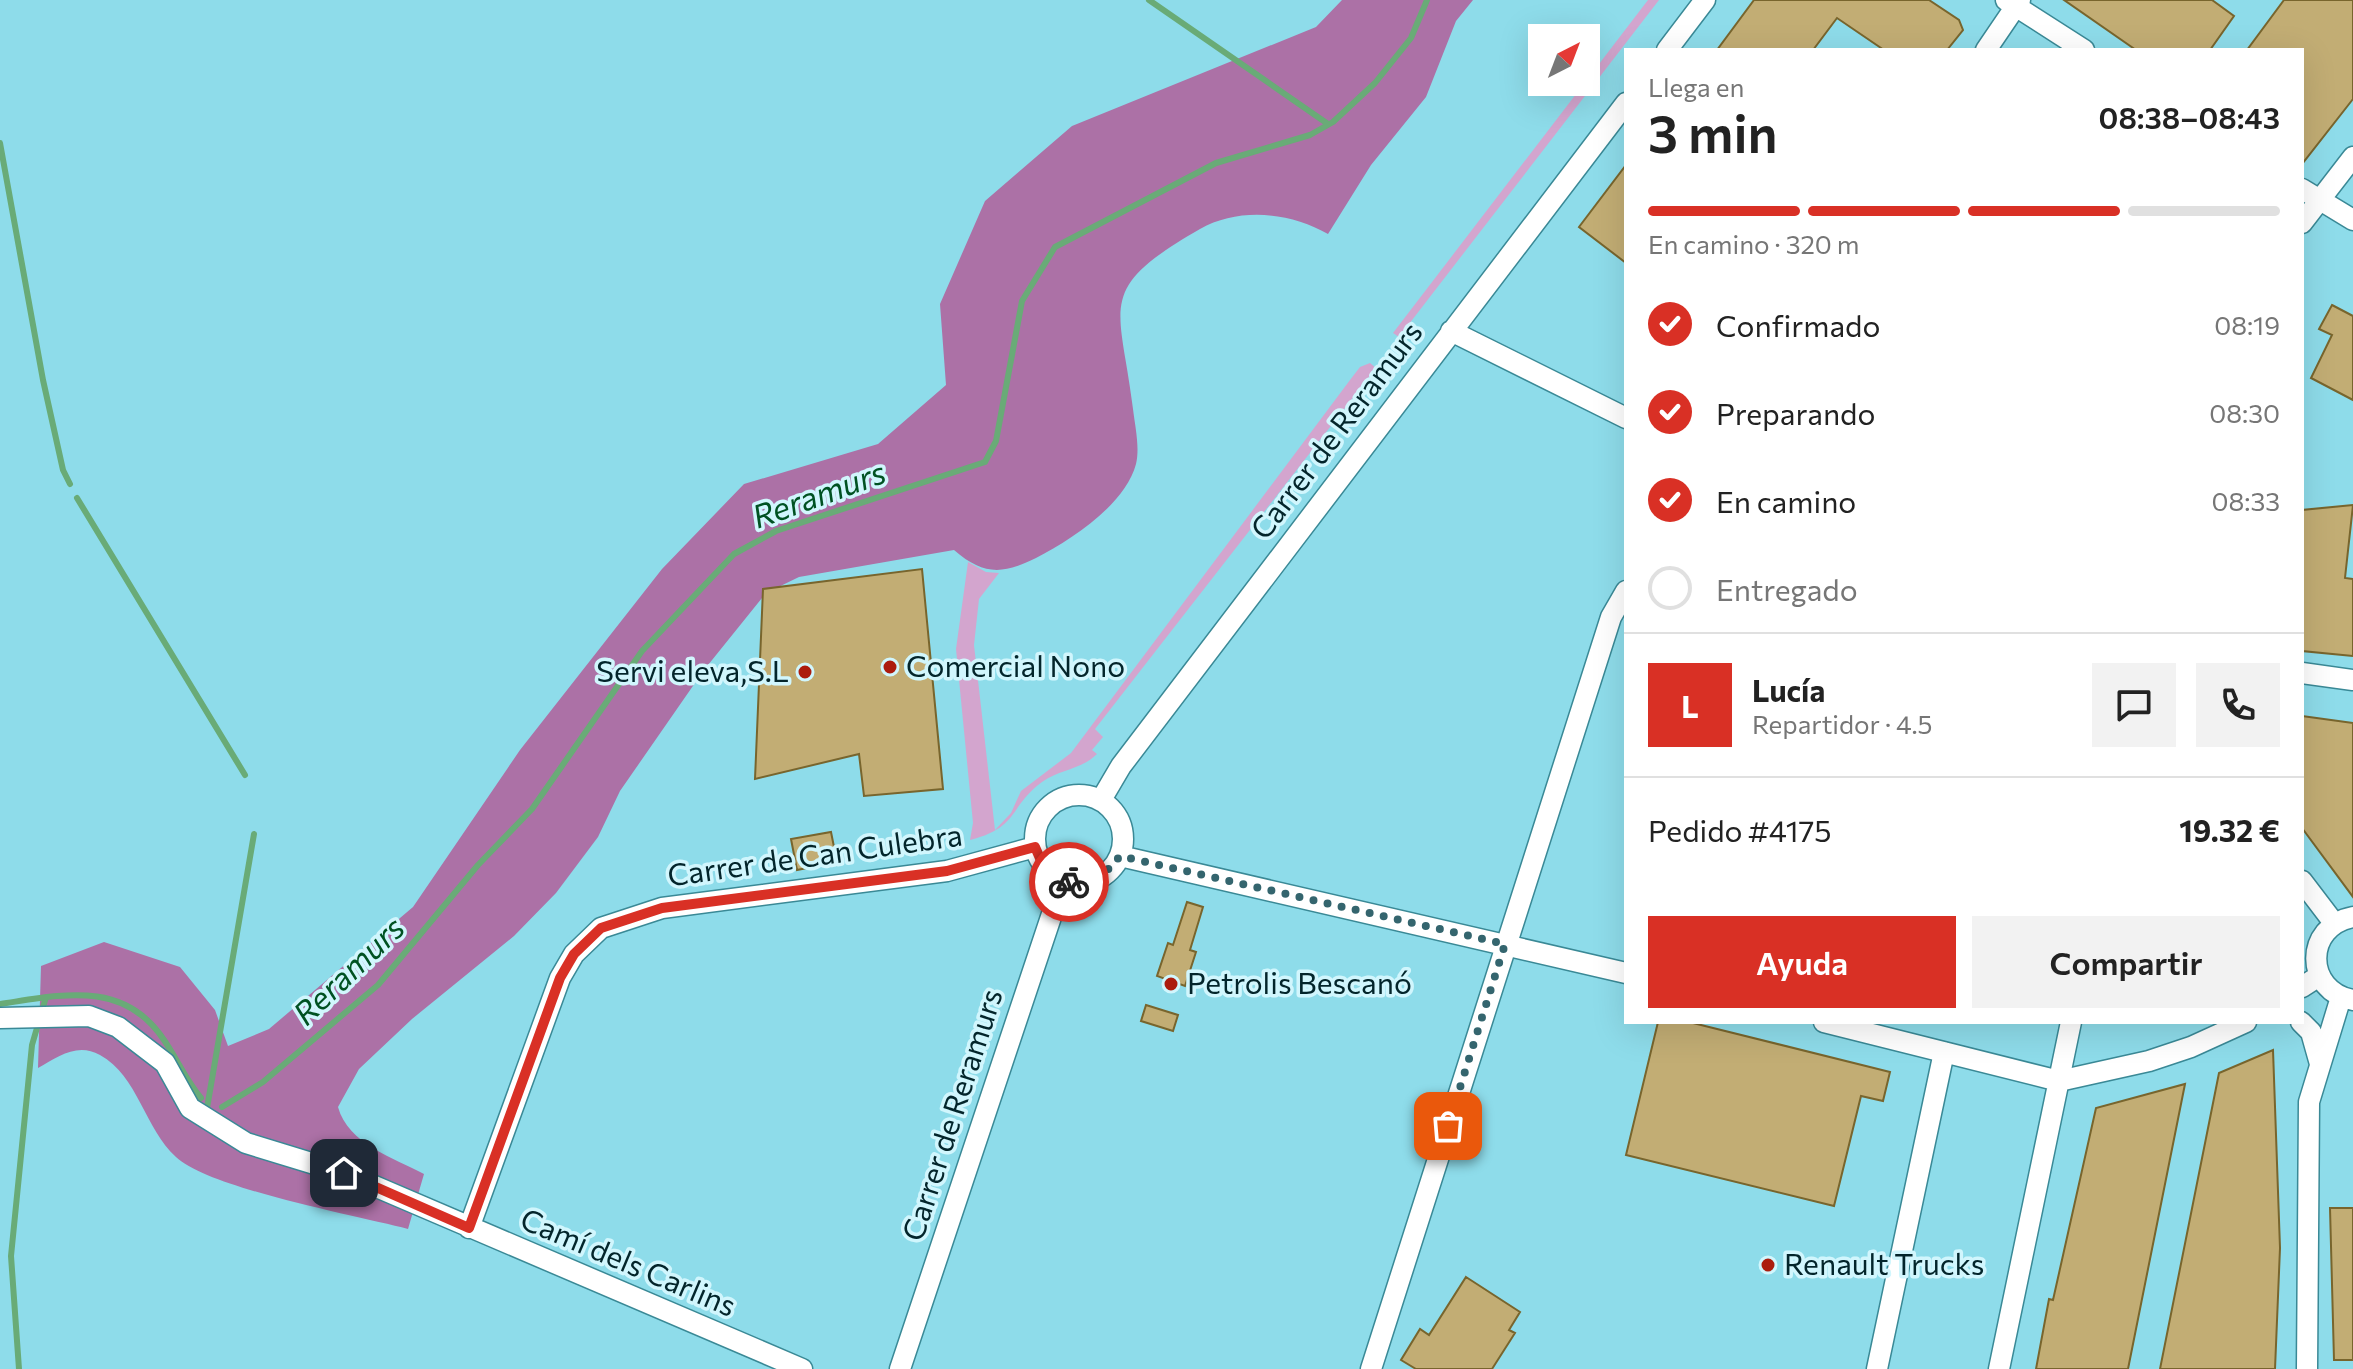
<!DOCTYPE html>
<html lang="es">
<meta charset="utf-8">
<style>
body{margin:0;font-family:Commissioner,sans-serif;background:#f2f2f2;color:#222;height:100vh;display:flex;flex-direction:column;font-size:30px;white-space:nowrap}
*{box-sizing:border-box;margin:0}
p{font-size:26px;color:#767676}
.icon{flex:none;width:44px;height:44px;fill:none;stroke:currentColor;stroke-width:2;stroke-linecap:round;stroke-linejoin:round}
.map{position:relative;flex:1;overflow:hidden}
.side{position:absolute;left:1624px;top:48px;width:680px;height:976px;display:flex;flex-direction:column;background:#fff;border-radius:0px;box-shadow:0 8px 32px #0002}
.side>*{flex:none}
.needle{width:52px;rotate:42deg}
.buttons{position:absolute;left:1528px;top:24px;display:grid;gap:16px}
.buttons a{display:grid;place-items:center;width:72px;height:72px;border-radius:0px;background:#fff;box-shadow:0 8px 32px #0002;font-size:40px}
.pin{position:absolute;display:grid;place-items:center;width:68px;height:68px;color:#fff;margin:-34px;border-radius:16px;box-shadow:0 4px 12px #0006}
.courier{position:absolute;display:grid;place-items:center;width:80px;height:80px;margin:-40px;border:6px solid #d93025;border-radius:50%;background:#fff;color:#222;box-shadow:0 2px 10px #0007}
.overview em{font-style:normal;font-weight:600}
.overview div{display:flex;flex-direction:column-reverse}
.overview{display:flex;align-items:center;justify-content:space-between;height:136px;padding:0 24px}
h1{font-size:52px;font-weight:600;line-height:60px}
.bar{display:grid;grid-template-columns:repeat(4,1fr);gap:12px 8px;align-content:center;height:96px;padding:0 24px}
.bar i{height:10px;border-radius:6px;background:#e0e0e0}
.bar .on{background:#d93025}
.bar p{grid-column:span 4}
.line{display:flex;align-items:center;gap:20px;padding:0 24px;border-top:2px solid #e0e0e0}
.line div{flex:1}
.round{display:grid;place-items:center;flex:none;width:84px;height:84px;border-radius:0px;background:#f2f2f2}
ol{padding:0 24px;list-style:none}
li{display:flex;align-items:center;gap:24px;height:88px}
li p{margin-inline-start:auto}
li .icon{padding:8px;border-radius:50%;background:#d93025;color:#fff;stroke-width:4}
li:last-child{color:#767676}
li i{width:44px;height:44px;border:4px solid #e0e0e0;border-radius:50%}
.cta{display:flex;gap:16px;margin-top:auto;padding:16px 24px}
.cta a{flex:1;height:92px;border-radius:0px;background:#d93025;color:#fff;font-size:32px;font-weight:600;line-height:92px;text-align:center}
.cta a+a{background:#f2f2f2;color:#222}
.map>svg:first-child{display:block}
.green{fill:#d3a5ce}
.forest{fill:#ac71a6}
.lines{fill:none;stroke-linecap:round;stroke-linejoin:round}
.stream{stroke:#69ab77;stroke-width:6}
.building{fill:#c2ad74;stroke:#78652d;stroke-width:2}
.minor-casing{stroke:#3a8996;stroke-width:23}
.minor{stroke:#fff;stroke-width:20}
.done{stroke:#34656e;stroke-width:8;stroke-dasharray:0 14.4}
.route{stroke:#d93025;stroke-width:10}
.poi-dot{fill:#ac1c0e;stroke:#d1f6fd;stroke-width:3}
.labels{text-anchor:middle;stroke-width:7;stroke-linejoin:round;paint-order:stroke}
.street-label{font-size:30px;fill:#03252b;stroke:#d1f6fd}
.poi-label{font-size:30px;fill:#03252b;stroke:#d1f6fd;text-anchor:start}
.water-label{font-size:32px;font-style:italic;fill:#005222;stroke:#d1f6fd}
</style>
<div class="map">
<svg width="2353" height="1369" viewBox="0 0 2353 1369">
<rect width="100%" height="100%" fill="#8edcea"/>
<!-- green -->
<path class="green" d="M 1648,0 L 1659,0 L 1399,337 L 1393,333 Z
M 1370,363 L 1376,368 L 1095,729 L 1103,737 L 1092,750 L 1097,754 C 1081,770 1060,769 1042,782 C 1008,807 1020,827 970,840 L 973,823 L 956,649 L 968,562 L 986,572 L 999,573 L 979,599 L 974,645 L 995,830 L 1011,813 L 1021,791 L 1071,753 L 1350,380 L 1360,367 Z"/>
<!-- forest -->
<path class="forest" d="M 1342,0 L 1473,0 L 1456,21 L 1426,97 L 1371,165 L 1328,234 C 1290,212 1239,207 1200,229 C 1094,290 1120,303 1133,409 C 1135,426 1140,447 1136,464 C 1125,505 1071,540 1036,558 C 1002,575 983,575 954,550 L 799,577 L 766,593 L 704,670 L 620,791 L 598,837 L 556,893 L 514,936 L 412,1019 L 359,1069 L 338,1107 C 348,1144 394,1158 424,1174 L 408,1229 C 358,1216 208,1188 176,1157 C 145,1129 138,1076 100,1055 C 77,1042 58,1057 38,1068 L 41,966 L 104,942 L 180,967 L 215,1010 L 228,1046 L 269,1029 L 413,907 L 520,750 L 662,569 L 744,484 L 878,444 L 946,385 L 940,304 L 985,201 L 1072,126 L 1316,27 Z"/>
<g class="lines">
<!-- stream -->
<path class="stream" d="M 1149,0 L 1328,124
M 0,143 L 43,380 L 63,470 L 70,484
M 77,498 L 245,775
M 0,1004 C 61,995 124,979 164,1040 C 177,1059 186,1080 201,1098
M 222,1107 L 263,1082 L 378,985 L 478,865 L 532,809 L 642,651 L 734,554 L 776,531 L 985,462 L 996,441 L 1022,301 L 1055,247 L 1216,163 L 1310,135 L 1333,122 L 1375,83 L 1411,38 L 1427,0
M 206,1114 L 254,834
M 19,1369 L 11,1256 L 32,1045 L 46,997"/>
</g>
<!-- building -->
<path class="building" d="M 1754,0 L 1929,0 L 1959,20 L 1963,30 L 1947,50 L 1884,50 L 1837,18 L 1813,50 L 1717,50 Z
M 2064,0 L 2212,0 L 2234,16 L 2210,50 L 2136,50 Z
M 2284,0 L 2353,0 L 2353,99 L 2302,164 L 2302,50 L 2247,50 Z
M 1626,165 L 1626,263 L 1579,227 Z
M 2332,305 L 2353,316 L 2353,400 L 2311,378 L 2332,335 L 2319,329 Z
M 2353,505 L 2345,578 L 2353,579 L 2353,656 L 2302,651 L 2302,510 Z
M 922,569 L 943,789 L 864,796 L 859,754 L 755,779 L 763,589 Z
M 2302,716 L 2353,723 L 2353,897 L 2302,828 Z
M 831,832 L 837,862 L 797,870 L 791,839 Z
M 1187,902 L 1203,907 L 1190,950 L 1196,952 L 1185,986 L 1157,976 L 1168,943 L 1173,945 Z
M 1146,1005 L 1178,1015 L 1173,1031 L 1141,1021 Z
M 1658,1022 L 1689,1022 L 1890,1072 L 1883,1101 L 1861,1096 L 1834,1206 L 1626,1155 Z
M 2273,1050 L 2280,1248 L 2275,1369 L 2160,1369 L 2219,1073 Z
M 2185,1084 L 2128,1369 L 2036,1369 L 2049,1299 L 2053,1300 L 2096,1108 Z
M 2330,1208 L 2353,1208 L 2353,1360 L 2334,1360 Z
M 1466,1277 L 1520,1312 L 1509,1330 L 1515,1333 L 1492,1369 L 1416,1369 L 1401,1360 L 1420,1329 L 1429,1335 Z"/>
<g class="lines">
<defs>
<path id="minor" d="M 2006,0 L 2084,50
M 1667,50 L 1705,0
M 1986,50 L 2020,0
M 2302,189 L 2353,220
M 2302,223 L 2353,157
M 1451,331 L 1626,418
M 2302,673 L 2353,680
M1035 839a44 44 0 1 1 88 0a44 44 0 1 1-88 0Z
M 1101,800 L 1121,766 L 1626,103
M 1120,856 L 1626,973
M 2302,881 L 2334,923
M 2353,917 C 2304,926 2304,991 2353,1000
M 2302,987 L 2319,976
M 0,1018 L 89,1016 L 118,1027 L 165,1063 L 190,1108 L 246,1143 L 344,1173 L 802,1369
M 1824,1022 L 2059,1081 L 2149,1061 L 2191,1047 L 2246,1022
M 2301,1022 L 2311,1032 L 2320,1064
M 469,1228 L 560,978 L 574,954 L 601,928 L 662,908 L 947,871 L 1035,847
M 900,1369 L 1063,881
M 1371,1369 L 1611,617 L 1626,591
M 1877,1369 L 1944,1052
M 1999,1369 L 2071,1022
M 2307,1369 L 2309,1102 L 2341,997"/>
</defs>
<!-- minor casing -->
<use href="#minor" class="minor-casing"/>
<!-- minor -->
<use href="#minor" class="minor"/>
</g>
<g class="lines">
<!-- done -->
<path class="done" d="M 1069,882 C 1094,886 1106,873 1120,856 L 1505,944 L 1448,1126"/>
<!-- route -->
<path class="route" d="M 344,1173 L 469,1228 L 560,978 L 574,954 L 601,928 L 662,908 L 947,871 L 1035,847 L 1043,865 L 1069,882"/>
</g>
<!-- markers -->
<g class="poi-dot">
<circle cx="890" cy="667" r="8"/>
<circle cx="805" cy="672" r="8"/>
<circle cx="1171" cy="984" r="8"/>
<circle cx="1768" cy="1265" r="8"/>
</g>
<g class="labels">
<!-- street labels -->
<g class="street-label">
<text transform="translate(1337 431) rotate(-53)" y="10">Carrer de Reramurs</text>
<text transform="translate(815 856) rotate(-8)" y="10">Carrer de Can Culebra</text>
<text transform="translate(953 1115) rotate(-72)" y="10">Carrer de Reramurs</text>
<text transform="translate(628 1263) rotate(23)" y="10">Camí dels Carlins</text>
</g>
<!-- poi labels -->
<g class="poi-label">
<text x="906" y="677">Comercial Nono</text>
<text x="789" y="682" text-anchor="end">Servi eleva,S.L</text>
<text x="1187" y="994">Petrolis Bescanó</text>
<text x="1784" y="1275">Renault Trucks</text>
</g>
<!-- water labels -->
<g class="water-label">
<text transform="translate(819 495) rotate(-20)" y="11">Reramurs</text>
<text transform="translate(349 971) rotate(-44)" y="11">Reramurs</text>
</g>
</g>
</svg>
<div class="buttons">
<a><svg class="needle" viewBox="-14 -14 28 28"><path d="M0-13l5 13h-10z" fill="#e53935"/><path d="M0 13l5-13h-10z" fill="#767676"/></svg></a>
</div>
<div class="pin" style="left:1448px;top:1126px;background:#ea580c"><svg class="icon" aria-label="bag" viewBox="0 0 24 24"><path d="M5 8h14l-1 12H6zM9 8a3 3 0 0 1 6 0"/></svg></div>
<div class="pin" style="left:344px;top:1173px;background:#1f2937"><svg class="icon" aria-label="home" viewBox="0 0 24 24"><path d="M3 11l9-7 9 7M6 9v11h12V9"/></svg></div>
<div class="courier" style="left:1069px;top:882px"><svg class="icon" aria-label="bike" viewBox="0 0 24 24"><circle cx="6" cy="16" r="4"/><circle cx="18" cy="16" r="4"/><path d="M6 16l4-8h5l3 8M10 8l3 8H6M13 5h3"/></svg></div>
<section class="side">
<div class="overview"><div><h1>3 min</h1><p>Llega en</p></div><em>08:38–08:43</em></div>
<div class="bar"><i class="on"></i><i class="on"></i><i class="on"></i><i></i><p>En camino · 320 m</p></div>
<ol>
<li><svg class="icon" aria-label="check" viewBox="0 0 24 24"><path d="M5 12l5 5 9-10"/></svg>Confirmado<p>08:19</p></li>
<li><svg class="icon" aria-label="check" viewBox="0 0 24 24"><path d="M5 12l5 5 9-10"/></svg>Preparando<p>08:30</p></li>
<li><svg class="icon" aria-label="check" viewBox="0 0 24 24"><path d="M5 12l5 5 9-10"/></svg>En camino<p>08:33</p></li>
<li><i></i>Entregado</li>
</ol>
<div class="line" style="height:144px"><b class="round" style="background:#d93025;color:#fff">L</b><div><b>Lucía</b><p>Repartidor · 4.5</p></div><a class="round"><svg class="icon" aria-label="chat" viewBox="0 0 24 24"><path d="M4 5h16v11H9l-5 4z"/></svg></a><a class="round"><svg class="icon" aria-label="phone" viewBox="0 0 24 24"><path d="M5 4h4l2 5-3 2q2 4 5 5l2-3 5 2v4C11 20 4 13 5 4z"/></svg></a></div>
<div class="line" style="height:104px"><div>Pedido #4175</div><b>19.32 €</b></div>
<div class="cta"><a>Ayuda</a><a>Compartir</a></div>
</section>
</div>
